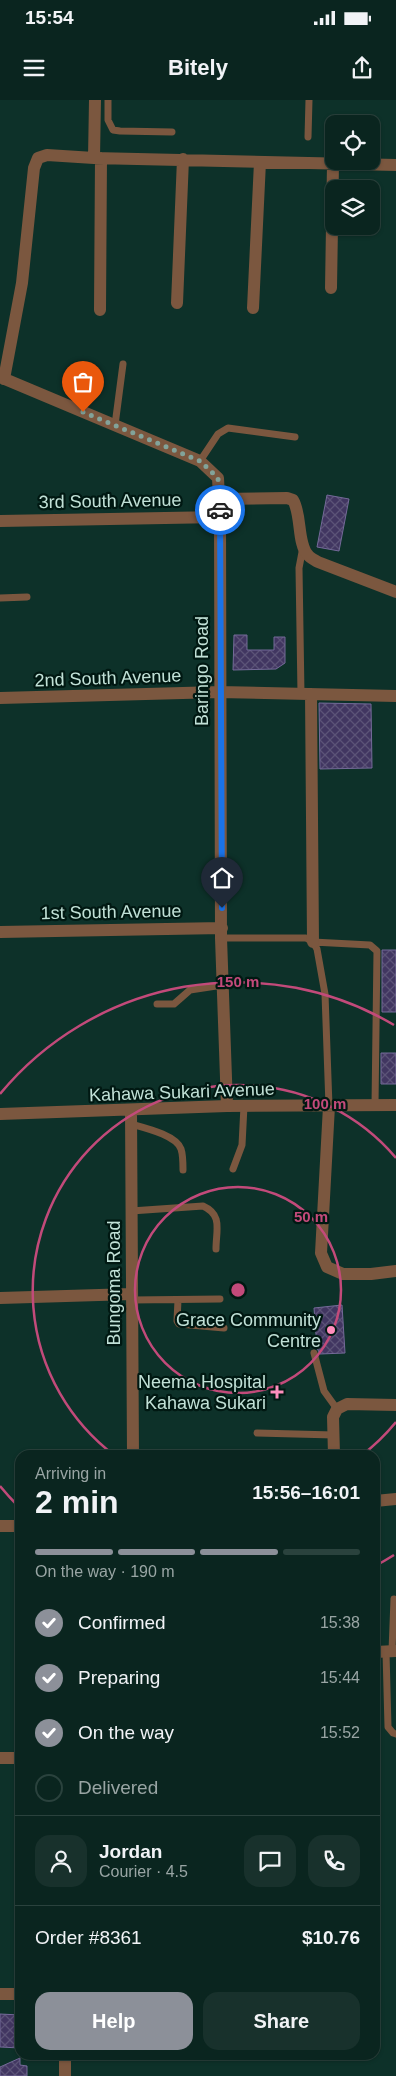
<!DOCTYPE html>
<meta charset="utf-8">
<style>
body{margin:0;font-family:Helvetica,sans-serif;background:#18312c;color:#f1f3f6;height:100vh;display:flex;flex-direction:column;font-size:19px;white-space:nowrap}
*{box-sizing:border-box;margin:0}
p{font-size:16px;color:#99a5a4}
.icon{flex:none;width:28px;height:28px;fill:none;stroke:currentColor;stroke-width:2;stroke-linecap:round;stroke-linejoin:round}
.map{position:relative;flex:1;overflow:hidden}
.panel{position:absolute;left:15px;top:1350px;width:365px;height:610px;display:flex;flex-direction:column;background:#0a251f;border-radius:15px;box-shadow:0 1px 4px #0004,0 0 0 1px #2a423d}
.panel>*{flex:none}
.tools{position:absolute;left:325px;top:15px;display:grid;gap:10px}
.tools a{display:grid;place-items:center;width:55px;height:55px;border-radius:10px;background:#0a251f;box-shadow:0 1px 4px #0004,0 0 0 1px #2a423d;font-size:25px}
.pin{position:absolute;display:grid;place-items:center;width:42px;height:42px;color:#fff;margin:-51px -21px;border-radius:50% 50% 50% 0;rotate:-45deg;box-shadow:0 0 5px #0007}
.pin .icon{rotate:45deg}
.courier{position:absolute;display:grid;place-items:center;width:50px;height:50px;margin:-25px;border:4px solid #1a73e8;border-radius:50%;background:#fff;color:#222;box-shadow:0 1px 6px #0007}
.overview em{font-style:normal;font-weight:600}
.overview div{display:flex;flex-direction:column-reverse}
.overview{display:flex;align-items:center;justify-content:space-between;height:85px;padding:0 20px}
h1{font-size:32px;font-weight:600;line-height:38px}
.bar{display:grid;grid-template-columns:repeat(4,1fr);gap:8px 5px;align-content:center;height:60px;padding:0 20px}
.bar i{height:6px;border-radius:4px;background:#2a423d}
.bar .selected{background:#8c9099}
.bar p{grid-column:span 4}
.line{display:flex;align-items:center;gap:12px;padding:0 20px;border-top:1px solid #2a423d}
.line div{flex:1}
.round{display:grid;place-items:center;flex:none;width:52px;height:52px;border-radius:15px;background:#18312c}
ol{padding:0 20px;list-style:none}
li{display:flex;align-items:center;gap:15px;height:55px}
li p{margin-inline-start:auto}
li .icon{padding:5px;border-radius:50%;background:#8c9099;color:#fff;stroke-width:4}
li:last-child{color:#99a5a4}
li i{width:28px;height:28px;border:2px solid #2a423d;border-radius:50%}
.button{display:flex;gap:10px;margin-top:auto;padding:10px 20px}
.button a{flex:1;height:58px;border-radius:15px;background:#8c9099;color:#fff;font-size:20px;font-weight:600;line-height:58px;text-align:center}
.button a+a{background:#18312c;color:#f1f3f6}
.status{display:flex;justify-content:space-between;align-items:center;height:35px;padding:0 25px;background:#0a251f;direction:ltr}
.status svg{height:14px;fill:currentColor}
header{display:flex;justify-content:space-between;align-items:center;height:65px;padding:0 20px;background:#0a251f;font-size:22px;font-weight:600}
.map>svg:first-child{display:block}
.building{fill:url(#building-cross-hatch);stroke:#746a99}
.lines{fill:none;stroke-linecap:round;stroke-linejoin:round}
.lane{stroke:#7b573f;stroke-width:7}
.street{stroke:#7b573f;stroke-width:12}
.done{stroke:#82a39a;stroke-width:5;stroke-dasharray:0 9}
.route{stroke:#1a73e8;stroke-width:6}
.ring{fill:none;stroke:#c24a7a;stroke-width:2.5}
.poi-dot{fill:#fe8ebd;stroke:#001812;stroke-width:2}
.labels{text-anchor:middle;stroke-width:4.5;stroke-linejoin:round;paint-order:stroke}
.street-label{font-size:18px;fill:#c1e1d7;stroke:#001812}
.poi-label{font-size:18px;fill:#c1e1d7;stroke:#001812;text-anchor:end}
.centre{fill:#c24a7a;stroke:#001812;stroke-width:2.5}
.ring-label{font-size:15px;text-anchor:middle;font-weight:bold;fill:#c24a7a;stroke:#001812;stroke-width:4.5;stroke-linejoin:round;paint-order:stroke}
</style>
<div class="status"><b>15:54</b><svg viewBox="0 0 49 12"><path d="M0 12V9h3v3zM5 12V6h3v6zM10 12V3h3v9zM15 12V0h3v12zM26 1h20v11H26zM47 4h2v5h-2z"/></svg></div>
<header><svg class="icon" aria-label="menu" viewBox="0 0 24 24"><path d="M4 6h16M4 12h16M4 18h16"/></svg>Bitely<svg class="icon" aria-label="share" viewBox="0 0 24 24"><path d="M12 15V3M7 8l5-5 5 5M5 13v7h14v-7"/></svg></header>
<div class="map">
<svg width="396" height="1976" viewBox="0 0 396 1976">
<defs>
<pattern id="building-cross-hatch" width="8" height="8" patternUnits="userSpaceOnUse" patternTransform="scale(1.25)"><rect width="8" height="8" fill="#413661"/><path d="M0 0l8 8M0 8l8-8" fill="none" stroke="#5b5377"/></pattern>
</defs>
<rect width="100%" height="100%" fill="#0d3129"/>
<!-- building -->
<path class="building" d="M 327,395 L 349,399 L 339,451 L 317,447 Z
M 234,535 L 247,535 L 247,550 L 274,550 L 274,537 L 285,537 L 285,563 L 276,569 L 233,570 Z
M 319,603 L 371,604 L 372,668 L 320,669 Z
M 382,850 L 396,850 L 396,912 L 382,912 Z
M 381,953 L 396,953 L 396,984 L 381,984 Z
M 342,1205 L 345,1253 L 320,1254 L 317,1248 L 314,1208 Z
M 0,1914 L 20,1915 L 20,1948 L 0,1947 Z
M 20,1958 L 20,1965 L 27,1966 L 27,1976 L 0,1976 L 0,1967 Z"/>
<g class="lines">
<!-- lane -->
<path class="lane" d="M 108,0 L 108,20 L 113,30 L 120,31 L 172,32
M 308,37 L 309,0
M 115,325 L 123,264
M 200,361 L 218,334 L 228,328 L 295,337
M 0,498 L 27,497
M 301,594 L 299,468 L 303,447
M 221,838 L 306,838 L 313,842 L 317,849 L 325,894 L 329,1006
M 313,842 L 370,845 L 377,851 L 375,1005
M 157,904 L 174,904 L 190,890 L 223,885
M 131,1024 C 145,1028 176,1035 181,1049 C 183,1055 183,1063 183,1070
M 233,1069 L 242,1045 L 244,1006
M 131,1111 L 203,1106 C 223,1115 216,1130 216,1149
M 132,1200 L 220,1199
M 178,1200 L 177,1221 L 179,1224 L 224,1228
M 314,1253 L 324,1291 L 337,1309
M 257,1333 L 334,1335
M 392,1551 L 394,1499
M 386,1552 L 388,1627 L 393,1633 L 396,1634"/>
<!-- street -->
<path class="street" d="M 94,58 L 95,0
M 331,188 L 333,64
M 177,203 L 183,59
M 253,208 L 260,62
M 100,210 L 101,58
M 0,277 L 200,361 L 218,378 L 220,417 L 221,838 L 227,1006
M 4,279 L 22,183 L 34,68 L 38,58 L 47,55 L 94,58 L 396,65
M 219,399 L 287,398 L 293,400 C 302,415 297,444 308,455 C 310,458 315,460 318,462 L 396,492
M 0,421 L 220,417
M 311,594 L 313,842
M 0,598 L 219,592 L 396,596
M 0,832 L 222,828
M 329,1006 L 321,1153 L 327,1167 L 343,1174 L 371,1174 L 396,1171
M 131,1011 L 133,1355
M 0,1014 L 227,1006 L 396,1005
M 0,1198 L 132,1194
M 334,1355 L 333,1317 L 337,1309 L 347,1304 L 396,1305
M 375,1401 L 396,1399
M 0,1426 L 20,1426
M 375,1552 L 396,1551
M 0,1658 L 20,1658
M 0,1894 L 20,1894
M 65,1955 L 65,1976"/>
</g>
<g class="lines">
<!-- done -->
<path class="done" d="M 83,312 L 200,361 L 218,378 L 220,410"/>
<!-- route -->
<path class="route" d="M 220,410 L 222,808"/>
</g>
<!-- distance rings -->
<g class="ring">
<circle cx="238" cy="1190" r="103"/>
<path d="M396 1322A206 206 0 0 1 362 1355M114 1355A206 206 0 1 1 396 1058"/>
<path d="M394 1455A308 308 0 0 1 375 1466M18 1406A308 308 0 0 1 0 1386M0 994A308 308 0 0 1 394 925"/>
</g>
<!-- markers -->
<g class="poi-dot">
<circle cx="331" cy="1230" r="5"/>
<path d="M274.5 1284.5h5v5h5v5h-5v5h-5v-5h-5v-5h5z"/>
</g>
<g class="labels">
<!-- street labels -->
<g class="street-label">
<text transform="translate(110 401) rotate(-1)" y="6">3rd South Avenue</text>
<text transform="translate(202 571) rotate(-90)" y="6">Baringo Road</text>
<text transform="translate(108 578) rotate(-2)" y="6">2nd South Avenue</text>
<text transform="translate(111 812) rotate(-1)" y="6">1st South Avenue</text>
<text transform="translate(182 992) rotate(-2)" y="6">Kahawa Sukari Avenue</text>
<text transform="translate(114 1183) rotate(-90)" y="6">Bungoma Road</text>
</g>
<!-- poi labels -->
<g class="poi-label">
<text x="321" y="1226">Grace Community<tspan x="321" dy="21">Centre</tspan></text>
<text x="266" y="1288">Neema Hospital<tspan x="266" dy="21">Kahawa Sukari</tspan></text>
</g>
</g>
<circle cx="238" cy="1190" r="8" class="centre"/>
<g class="ring-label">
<text x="238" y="887">150 m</text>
<text x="325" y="1009">100 m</text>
<text x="311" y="1122">50 m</text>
</g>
</svg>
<div class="tools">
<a><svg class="icon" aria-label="locate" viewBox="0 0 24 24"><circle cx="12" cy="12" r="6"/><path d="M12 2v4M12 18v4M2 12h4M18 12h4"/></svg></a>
<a><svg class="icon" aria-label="layers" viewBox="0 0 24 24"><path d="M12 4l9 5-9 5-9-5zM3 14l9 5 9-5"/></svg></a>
</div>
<div class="pin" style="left:83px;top:312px;background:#ea580c"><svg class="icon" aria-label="bag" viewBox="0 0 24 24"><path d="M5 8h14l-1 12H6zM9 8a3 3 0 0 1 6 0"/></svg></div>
<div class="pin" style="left:222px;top:808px;background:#1f2937"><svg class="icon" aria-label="home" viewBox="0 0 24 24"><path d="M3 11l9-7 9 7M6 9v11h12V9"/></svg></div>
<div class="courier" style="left:220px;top:410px"><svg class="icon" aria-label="car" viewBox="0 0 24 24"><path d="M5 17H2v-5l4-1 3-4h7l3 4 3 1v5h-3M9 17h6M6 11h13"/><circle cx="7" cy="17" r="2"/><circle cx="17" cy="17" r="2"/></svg></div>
<section class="panel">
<div class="overview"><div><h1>2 min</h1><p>Arriving in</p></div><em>15:56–16:01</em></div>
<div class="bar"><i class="selected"></i><i class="selected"></i><i class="selected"></i><i></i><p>On the way · 190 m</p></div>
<ol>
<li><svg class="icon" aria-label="check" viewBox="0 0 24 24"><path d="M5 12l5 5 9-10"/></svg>Confirmed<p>15:38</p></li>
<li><svg class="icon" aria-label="check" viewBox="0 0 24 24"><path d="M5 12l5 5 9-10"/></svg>Preparing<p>15:44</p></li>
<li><svg class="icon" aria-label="check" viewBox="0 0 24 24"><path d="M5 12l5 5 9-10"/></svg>On the way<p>15:52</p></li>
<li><i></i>Delivered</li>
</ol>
<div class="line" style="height:90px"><a class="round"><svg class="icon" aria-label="person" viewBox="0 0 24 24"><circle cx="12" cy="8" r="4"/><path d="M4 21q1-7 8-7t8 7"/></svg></a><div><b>Jordan</b><p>Courier · 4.5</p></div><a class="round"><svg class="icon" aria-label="chat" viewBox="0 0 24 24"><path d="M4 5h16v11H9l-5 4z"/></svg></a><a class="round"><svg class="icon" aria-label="phone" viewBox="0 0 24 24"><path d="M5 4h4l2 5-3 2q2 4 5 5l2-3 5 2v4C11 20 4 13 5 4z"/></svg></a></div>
<div class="line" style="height:65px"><div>Order #8361</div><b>$10.76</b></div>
<div class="button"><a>Help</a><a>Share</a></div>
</section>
</div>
